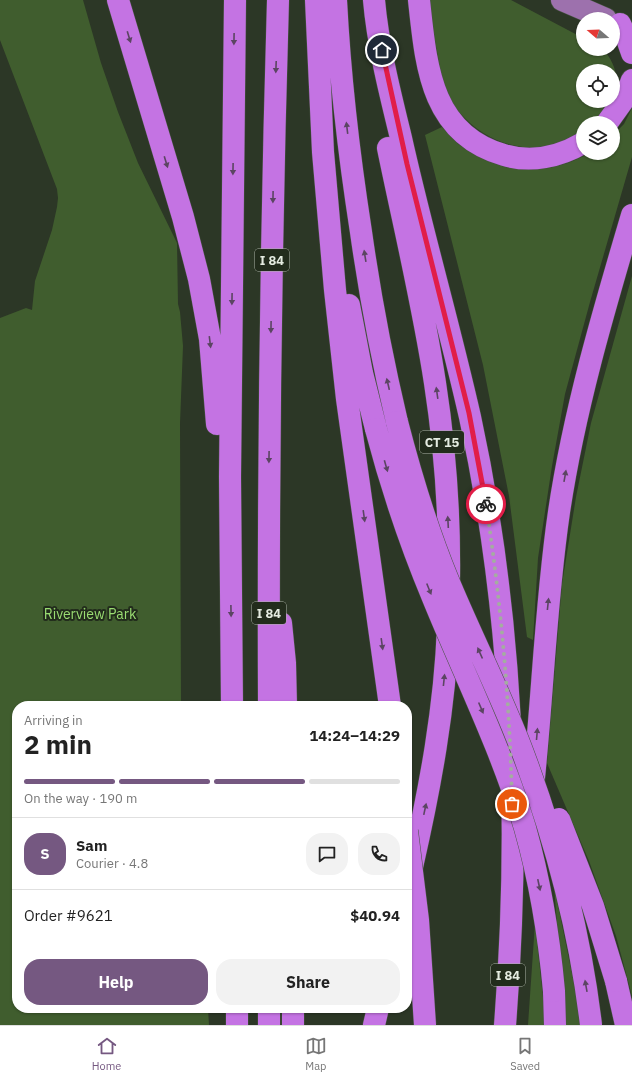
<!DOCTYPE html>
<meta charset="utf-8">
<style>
body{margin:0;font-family:"IBM Plex Sans",sans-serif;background:#f2f2f2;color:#222;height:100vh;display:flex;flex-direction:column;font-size:15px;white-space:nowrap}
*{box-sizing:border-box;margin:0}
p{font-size:13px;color:#767676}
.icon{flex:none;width:22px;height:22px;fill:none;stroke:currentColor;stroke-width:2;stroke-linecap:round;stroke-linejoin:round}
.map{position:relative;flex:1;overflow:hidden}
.panel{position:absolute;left:12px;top:701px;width:400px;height:312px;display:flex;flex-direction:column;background:#fff;border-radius:16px;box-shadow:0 1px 3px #0004}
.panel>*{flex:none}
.needle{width:26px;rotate:289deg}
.fabs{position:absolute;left:576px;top:12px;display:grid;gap:8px}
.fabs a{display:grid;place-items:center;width:44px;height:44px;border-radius:50%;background:#fff;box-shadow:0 1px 3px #0004;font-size:20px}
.pin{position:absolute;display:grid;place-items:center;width:34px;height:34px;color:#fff;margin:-17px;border:2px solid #fff;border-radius:50%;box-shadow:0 1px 4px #0007}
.courier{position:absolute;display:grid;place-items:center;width:40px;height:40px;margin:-20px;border:3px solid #e11d48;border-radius:50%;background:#fff;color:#222;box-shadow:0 1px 5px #0007}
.summary em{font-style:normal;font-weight:800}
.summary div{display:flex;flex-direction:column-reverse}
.summary{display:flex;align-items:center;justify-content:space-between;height:68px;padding:0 12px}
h1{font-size:26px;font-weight:800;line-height:30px}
.bar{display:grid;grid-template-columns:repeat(4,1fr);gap:6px 4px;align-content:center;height:48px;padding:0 12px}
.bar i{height:5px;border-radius:3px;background:#e0e0e0}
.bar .on{background:#755881}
.bar p{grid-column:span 4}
.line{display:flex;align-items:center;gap:10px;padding:0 12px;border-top:1px solid #e0e0e0}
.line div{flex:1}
.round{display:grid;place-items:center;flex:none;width:42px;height:42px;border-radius:16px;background:#f2f2f2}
.cta{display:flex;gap:8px;margin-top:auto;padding:8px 12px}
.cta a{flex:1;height:46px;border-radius:16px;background:#755881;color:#fff;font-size:16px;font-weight:800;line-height:46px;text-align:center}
.cta a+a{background:#f2f2f2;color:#222}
.menu{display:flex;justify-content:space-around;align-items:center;height:56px;border-top:1px solid #e0e0e0;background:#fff;font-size:11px;color:#767676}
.menu a{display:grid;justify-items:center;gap:2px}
.menu .on{color:#755881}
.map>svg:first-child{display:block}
.green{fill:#405d2e}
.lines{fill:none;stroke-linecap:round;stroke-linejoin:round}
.primary-casing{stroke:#4a5446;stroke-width:23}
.motorway-casing{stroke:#4a5446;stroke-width:23}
.primary{stroke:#9d71ad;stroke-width:22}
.motorway{stroke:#c473e3;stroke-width:22}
.motorway-bridge-casing{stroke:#4a5446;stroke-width:23;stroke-linecap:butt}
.motorway-bridge{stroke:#c473e3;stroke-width:22}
.oneway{fill:#5b4562}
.done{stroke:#a4ada0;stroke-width:4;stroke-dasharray:0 7.2}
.route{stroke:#e11d48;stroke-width:5}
.labels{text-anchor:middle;stroke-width:4;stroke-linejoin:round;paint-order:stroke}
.shield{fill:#222c1c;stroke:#aab2a6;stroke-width:1}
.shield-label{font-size:13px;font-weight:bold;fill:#e5ece1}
.park-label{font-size:14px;fill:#9add72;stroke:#222c1c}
</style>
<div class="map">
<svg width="632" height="1025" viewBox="0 0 632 1025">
<rect width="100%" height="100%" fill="#2c3726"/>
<!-- green -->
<path class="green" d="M 0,0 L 83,0 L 101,63 L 118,112 L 138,163 L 177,243 L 178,304 L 180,312 L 183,346 L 180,423 L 181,706 L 17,706 L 17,1008 L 208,1008 L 209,1025 L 0,1025 L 0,318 L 26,308 L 32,310 L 35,281 L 52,230 L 57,207 L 58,198 L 57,189 L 0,40 Z
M 430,0 L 511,0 L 583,38 L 583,49 L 603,49 C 614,62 621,78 613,95 L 613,71 L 583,71 L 583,101 L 610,101 L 606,108 L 593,123 L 583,123 L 583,131 C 577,134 571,139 565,142 C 527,156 486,143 460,113 C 451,104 446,90 442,78 C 439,72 439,64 438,57 C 434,38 432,19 430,0 Z
M 632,108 L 632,157 L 590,302 L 565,394 L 552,466 L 538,558 L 533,640 L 527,637 L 509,496 L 483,365 L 425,135 L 442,127 L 458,144 L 474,154 L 490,162 L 505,167 L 526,169 L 549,168 L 568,163 L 591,153 L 613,153 L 613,135 L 624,124 Z
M 632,276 L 632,996 L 616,936 L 589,861 L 547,763 L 562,584 L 576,497 L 591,423 Z
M 554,886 L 577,998 L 580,1025 L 565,1025 Z
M 535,923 L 546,1025 L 528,1025 Z"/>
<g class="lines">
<defs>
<path id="primary" d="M 562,0 L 606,19"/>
<path id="motorway" d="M 118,0 L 183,217 L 199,279 L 210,339 L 217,424
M 316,0 L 323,152 L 335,290 L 347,399 L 390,706
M 336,0 C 340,78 349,155 361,232 C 370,296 382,359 397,422
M 374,0 C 378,46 390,93 401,138 C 422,232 449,324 470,417 C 513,615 521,823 505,1025
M 419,0 C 426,64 430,134 504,155 C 531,163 559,157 583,143
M 620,24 L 626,36 L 632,53
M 607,123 L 625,98 L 632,80
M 388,148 C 404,226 423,304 435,383 C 445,448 450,516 449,582
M 349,305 L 362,373 L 376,429
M 281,623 L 285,663 L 286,706
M 232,706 L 230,477 L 235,0
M 269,706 C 268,471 271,235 278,0
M 527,839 C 542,731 543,621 559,512 C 574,411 603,313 632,215
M 412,867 C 430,788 445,708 448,626
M 616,981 L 626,1025
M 554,991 L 555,1025
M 293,1008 L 293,1025
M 237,1025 L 237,1008
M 269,1025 L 269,1008
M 374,1025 L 378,1008"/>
</defs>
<!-- primary casing -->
<use href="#primary" class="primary-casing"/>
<!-- motorway casing -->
<use href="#motorway" class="motorway-casing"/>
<!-- primary -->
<use href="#primary" class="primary"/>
<!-- motorway -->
<use href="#motorway" class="motorway"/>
<defs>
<path id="motorway-bridge" d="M 397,422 C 411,476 427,529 448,580 C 472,638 501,694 523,753 C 556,841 580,932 591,1025
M 376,429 C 391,486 410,543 433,598 C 464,674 501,748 525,828 C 540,881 549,936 554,991
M 559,819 L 593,906 L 616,981
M 407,831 L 418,920 L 425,1025"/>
</defs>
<!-- motorway-bridge casing -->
<use href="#motorway-bridge" class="motorway-bridge-casing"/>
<!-- motorway-bridge -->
<use href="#motorway-bridge" class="motorway-bridge"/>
</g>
<!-- one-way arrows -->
<defs><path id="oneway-solid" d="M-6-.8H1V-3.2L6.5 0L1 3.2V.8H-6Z"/></defs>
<g class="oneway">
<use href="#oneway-solid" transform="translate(129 37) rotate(73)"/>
<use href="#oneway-solid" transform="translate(234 39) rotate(91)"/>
<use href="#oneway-solid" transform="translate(276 67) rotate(92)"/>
<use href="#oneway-solid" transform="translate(347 128) rotate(-97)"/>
<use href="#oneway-solid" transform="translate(166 162) rotate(73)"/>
<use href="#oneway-solid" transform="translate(233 169) rotate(91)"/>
<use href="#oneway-solid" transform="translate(273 197) rotate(91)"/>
<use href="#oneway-solid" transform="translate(365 256) rotate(-99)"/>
<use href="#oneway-solid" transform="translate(232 299) rotate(91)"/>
<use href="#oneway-solid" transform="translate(271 327) rotate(91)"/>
<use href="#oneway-solid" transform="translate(210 342) rotate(83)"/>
<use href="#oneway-solid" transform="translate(388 384) rotate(-103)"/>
<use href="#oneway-solid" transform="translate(437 393) rotate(-98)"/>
<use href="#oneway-solid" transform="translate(269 457) rotate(91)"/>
<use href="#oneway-solid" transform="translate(386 466) rotate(74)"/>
<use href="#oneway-solid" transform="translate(565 476) rotate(-80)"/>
<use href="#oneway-solid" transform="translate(364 516) rotate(82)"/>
<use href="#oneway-solid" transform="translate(448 522) rotate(-93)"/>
<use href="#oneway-solid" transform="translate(429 589) rotate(68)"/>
<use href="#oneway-solid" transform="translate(548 604) rotate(-84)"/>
<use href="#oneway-solid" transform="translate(231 611) rotate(89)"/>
<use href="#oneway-solid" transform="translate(382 644) rotate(82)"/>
<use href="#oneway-solid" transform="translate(480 653) rotate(-114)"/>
<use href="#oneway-solid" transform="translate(444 680) rotate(-84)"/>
<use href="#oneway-solid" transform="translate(481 708) rotate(67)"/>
<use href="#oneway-solid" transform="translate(537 734) rotate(-85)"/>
<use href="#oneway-solid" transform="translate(425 809) rotate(-78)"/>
<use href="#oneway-solid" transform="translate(539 885) rotate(78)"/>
<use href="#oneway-solid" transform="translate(586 986) rotate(-100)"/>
</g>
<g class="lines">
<!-- done -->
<path class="done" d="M 486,504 C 501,603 510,703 512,804"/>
<!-- route -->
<path class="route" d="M 382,50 L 407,164 L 469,413 L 486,504"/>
</g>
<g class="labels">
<!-- shield labels -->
<g class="shield">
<rect x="255" y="249" width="34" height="22" rx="3"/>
<rect x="420" y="431" width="44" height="22" rx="3"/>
<rect x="252" y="602" width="34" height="22" rx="3"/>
<rect x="491" y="964" width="34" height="22" rx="3"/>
</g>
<g class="shield-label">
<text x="272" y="265">I 84</text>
<text x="442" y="447">CT 15</text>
<text x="269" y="618">I 84</text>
<text x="508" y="980">I 84</text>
</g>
<!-- park labels -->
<g class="park-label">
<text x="90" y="619">Riverview Park</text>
</g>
</g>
</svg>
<div class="fabs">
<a><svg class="needle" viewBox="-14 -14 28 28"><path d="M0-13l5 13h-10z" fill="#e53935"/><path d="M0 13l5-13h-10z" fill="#767676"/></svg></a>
<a><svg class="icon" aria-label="locate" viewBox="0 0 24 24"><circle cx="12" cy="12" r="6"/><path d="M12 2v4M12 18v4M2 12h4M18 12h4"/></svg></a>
<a><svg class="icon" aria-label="layers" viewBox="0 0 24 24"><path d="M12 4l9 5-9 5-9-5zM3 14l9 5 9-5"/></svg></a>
</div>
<div class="pin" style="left:512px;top:804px;background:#ea580c"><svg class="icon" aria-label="bag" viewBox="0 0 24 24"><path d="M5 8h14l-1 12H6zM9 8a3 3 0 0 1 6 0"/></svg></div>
<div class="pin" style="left:382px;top:50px;background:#1f2937"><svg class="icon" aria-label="home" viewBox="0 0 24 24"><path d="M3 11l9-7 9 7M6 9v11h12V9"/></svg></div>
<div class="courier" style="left:486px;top:504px"><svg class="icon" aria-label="bike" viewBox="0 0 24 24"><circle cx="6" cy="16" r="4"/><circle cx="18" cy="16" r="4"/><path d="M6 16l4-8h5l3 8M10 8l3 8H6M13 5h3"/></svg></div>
<section class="panel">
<div class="summary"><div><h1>2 min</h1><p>Arriving in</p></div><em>14:24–14:29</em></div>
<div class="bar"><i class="on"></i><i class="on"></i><i class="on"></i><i></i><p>On the way · 190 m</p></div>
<div class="line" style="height:72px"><b class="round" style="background:#755881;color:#fff">S</b><div><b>Sam</b><p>Courier · 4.8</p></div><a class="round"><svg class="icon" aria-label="chat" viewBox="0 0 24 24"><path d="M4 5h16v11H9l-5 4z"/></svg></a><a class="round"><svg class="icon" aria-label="phone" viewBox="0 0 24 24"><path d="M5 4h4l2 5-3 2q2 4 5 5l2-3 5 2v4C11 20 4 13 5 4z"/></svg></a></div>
<div class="line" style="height:52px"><div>Order #9621</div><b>$40.94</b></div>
<div class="cta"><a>Help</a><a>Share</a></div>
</section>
</div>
<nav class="menu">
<a class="on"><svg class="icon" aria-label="home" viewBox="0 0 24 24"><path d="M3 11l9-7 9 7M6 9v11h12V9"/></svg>Home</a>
<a><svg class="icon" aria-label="map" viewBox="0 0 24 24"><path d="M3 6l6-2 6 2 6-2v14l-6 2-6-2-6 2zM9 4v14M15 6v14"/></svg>Map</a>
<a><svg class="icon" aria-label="saved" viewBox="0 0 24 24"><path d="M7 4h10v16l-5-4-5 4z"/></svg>Saved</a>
</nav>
